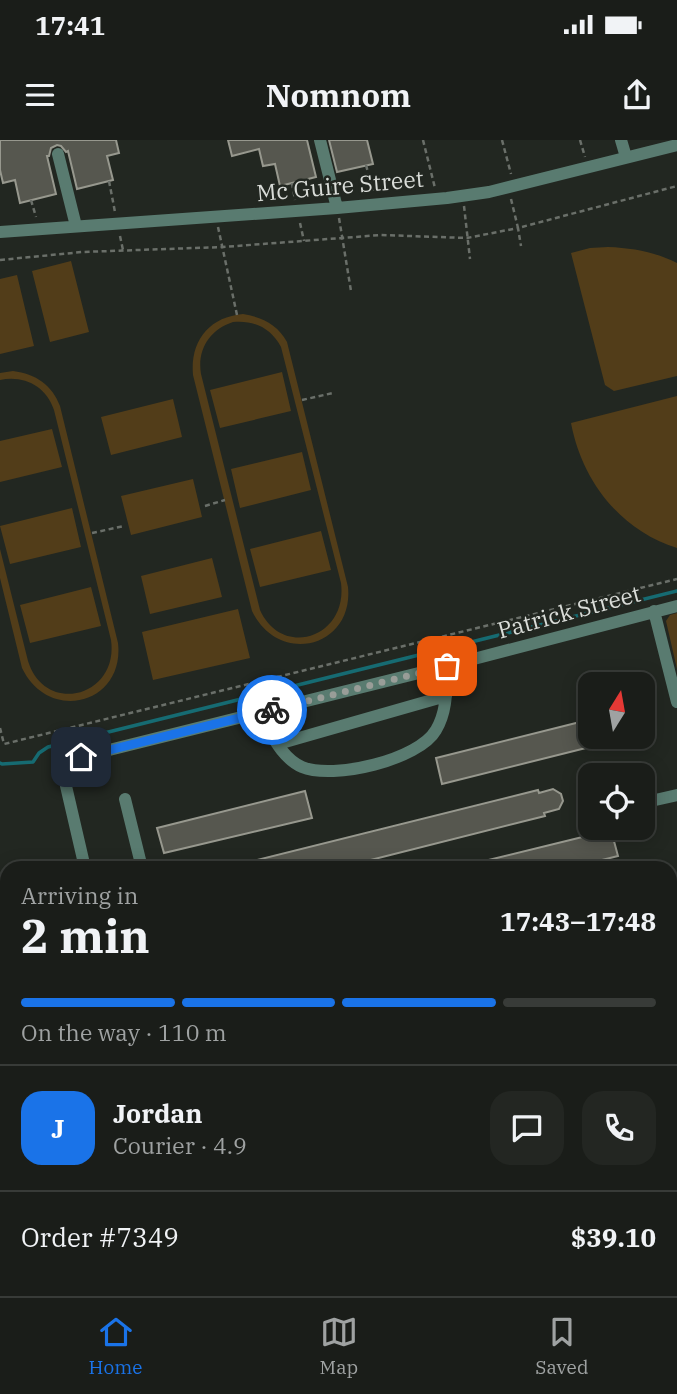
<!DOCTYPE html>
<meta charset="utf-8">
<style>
body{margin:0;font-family:"IBM Plex Serif",serif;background:#232622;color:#f1f3f6;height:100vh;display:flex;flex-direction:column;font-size:26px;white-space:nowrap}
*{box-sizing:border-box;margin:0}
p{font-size:23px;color:#9fa2a2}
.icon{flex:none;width:38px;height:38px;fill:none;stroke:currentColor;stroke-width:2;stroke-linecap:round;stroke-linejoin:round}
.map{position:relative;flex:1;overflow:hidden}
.panel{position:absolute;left:0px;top:721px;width:677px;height:436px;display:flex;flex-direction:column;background:#1a1d19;border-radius:21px 21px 0 0;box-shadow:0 4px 18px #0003,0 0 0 2px #383b38}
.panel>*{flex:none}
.needle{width:46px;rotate:11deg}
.fabs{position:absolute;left:578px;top:532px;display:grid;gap:14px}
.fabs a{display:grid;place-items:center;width:77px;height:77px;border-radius:14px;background:#1a1d19;box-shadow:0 4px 18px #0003,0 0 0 2px #383b38;font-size:35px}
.pin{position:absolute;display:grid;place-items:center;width:60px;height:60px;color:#fff;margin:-30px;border-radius:14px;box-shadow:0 4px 10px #0006}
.courier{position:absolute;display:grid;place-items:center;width:70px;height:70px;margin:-35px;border:5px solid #1a73e8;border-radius:50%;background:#fff;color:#222;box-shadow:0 2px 9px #0007}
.overview em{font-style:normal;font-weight:700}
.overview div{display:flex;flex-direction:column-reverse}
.overview{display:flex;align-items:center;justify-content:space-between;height:119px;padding:0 21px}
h1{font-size:46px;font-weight:700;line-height:52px}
.bar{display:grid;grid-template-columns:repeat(4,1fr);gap:10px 7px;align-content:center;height:84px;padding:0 21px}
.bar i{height:9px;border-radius:5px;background:#383b38}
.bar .current{background:#1a73e8}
.bar p{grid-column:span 4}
.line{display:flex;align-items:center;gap:18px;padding:0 21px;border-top:2px solid #383b38}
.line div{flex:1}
.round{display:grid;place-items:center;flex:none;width:74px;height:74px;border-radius:21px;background:#232622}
.status{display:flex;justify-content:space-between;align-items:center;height:49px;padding:0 35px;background:#1a1d19;direction:ltr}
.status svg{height:19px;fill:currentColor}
header{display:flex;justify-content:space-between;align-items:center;height:91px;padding:0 21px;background:#1a1d19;font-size:32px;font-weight:700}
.tabs{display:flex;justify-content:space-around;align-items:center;height:98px;border-top:2px solid #383b38;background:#1a1d19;font-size:19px;color:#9fa2a2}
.tabs a{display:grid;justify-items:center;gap:4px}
.tabs .current{color:#1a73e8}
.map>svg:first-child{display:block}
.green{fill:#523d19;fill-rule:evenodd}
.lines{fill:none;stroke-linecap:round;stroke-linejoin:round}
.stream{stroke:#166b72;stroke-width:3.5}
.building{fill:#56574f;stroke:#97988e;stroke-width:2}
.path{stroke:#6a6f69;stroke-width:2.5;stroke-dasharray:5 3.5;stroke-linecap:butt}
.minor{stroke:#597b70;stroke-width:12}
.done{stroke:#999d98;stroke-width:7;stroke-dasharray:0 12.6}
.route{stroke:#1a73e8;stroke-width:9}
.labels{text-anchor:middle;stroke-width:5;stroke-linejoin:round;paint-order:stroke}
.street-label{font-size:23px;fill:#d9dcd8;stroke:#222721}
</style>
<div class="status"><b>17:41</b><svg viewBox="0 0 49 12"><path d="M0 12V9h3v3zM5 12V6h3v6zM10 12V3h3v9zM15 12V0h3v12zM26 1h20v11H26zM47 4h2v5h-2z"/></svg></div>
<header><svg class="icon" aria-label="menu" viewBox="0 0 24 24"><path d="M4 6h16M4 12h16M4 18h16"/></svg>Nomnom<svg class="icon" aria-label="share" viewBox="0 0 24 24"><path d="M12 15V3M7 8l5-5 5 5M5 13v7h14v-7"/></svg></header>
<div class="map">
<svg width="677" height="1156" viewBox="0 0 677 1156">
<rect width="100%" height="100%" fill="#222721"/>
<!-- green -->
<path class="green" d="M 608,107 C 633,108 655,112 677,123 L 677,236 L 614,251 L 605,245 L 571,113 L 590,108 Z
M 71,121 L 89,192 L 50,202 L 32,131 Z
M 17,135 L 34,206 L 0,214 L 0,139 Z
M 243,174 C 262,177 278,185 287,202 L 348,447 C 354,507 279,527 252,471 L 193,235 C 190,201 209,177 243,174 ZM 233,182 C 254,180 271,188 281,207 L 341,443 C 348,498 282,519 260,470 L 201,234 C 197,210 209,190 233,182 Z
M 13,231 C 36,234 52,245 60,266 L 118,503 C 125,564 49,584 22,528 L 0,438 L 0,409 L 28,521 C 45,576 119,557 111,500 L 54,270 C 46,246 24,235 0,240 L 0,233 Z
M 282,232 L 291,271 L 220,288 L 210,250 Z
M 677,256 L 677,408 C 620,390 582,341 571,283 Z
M 173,259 L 182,297 L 111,315 L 101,277 Z
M 52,289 L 62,327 L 0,342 L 0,301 Z
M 302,312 L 311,350 L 240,368 L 231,329 Z
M 193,339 L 202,377 L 131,395 L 121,356 Z
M 72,368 L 81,407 L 10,424 L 0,386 Z
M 321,391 L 331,430 L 260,447 L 250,409 Z
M 212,418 L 222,457 L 150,474 L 141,436 Z
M 91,447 L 101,486 L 30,503 L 20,465 Z
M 238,469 L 250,518 L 153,540 L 142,492 Z
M 677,473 L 677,529 L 666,481 L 670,475 Z
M 0,859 L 7,886 L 7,1089 L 0,1093 Z"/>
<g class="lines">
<!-- stream -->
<path class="stream" d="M 0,623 L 2,624 L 33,622 L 39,613 L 48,607 L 677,451
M 159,1150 L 161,1156"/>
</g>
<!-- building -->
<path class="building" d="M 0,0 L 116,0 L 119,13 L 107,16 L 113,40 L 77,49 L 68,11 L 66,12 L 61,6 L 57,5 L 51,8 L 49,16 L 47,16 L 56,54 L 20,63 L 15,40 L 3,43 L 0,30 Z
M 228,0 L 307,0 L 316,37 L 280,46 L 275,24 L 263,26 L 259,9 L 232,16 Z
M 329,0 L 367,0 L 373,24 L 337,32 Z
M 584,581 L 590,607 L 442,644 L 436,618 Z
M 553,649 L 561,654 L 563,661 L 559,669 L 544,673 L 545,676 L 339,728 L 241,728 L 241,724 L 538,650 L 539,653 Z
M 305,651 L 312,678 L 164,713 L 157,688 Z
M 611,690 L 618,716 L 570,728 L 473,728 L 472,724 Z"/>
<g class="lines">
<!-- path -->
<path class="path" d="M 423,0 L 435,48
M 502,0 L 511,34
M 580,0 L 585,17
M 366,25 L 373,51
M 109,41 L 115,72
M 292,43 L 295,60
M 511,59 L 518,88 L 677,46
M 31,60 L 36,77
M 464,66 L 470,119
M 339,78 L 351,151
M 300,83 L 304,101
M 218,87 L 237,175
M 120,96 L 123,110
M 0,120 L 82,112 L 223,107 L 381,95 L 467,98 L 518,88 L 521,106
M 302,260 L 333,253
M 205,366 L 225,360
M 92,393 L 124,386
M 0,588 L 4,604 L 677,439
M 484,1150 L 486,1156
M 505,1150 L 506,1156"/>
<!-- minor -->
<path class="minor" d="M 320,0 L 337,68
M 621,0 L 626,17
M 58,14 L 76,86
M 0,92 L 337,68 L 447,58 L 489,52 L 677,5
M 654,471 L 677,562
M 258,573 C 270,591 281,618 302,627 C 333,640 419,620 436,590 C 448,570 446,547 447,526
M 278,604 L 446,556
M 125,659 L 142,728
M 642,663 L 677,655
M 85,728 L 66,646 C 66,632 70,625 81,617 L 447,526 L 677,466
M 670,932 L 677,930
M 670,969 L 677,994
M 670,1037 L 677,1036
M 181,1150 L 183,1156"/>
</g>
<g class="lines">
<!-- done -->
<path class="done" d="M 272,570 L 447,526"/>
<!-- route -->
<path class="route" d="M 81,617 L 272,570"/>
</g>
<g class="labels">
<!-- street labels -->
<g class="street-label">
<text transform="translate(340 46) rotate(-5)" y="8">Mc Guire Street</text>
<text transform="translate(569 472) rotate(-15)" y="8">Patrick Street</text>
</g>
</g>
</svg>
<div class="fabs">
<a><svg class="needle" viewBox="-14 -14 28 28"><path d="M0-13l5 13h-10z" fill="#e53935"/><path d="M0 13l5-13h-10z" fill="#9fa2a2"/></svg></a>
<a><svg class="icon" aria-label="locate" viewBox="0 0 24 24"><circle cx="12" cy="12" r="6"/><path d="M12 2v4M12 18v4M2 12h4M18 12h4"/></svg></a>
</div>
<div class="pin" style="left:447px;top:526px;background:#ea580c"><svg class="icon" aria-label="bag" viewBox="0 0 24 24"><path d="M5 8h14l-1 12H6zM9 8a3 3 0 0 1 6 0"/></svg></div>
<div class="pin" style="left:81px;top:617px;background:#1f2937"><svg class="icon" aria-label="home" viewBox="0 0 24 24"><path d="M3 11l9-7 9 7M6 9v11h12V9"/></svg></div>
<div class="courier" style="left:272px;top:570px"><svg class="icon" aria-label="bike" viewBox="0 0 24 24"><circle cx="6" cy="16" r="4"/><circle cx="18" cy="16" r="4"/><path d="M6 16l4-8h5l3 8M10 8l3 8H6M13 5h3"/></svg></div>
<section class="panel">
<div class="overview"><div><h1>2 min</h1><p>Arriving in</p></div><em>17:43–17:48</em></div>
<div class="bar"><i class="current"></i><i class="current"></i><i class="current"></i><i></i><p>On the way · 110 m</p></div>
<div class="line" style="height:126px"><b class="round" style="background:#1a73e8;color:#fff">J</b><div><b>Jordan</b><p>Courier · 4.9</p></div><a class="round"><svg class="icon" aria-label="chat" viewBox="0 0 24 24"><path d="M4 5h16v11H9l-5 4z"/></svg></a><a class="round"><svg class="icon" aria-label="phone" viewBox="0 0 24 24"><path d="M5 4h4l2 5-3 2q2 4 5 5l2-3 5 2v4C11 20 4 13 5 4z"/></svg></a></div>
<div class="line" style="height:91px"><div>Order #7349</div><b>$39.10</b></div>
</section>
</div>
<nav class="tabs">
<a class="current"><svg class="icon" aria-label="home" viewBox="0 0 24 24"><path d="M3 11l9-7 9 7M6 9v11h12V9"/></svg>Home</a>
<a><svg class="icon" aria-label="map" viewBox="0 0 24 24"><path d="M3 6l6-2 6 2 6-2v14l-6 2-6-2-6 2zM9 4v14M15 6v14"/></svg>Map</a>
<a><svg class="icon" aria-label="saved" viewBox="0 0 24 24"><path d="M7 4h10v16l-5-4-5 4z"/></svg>Saved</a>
</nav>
